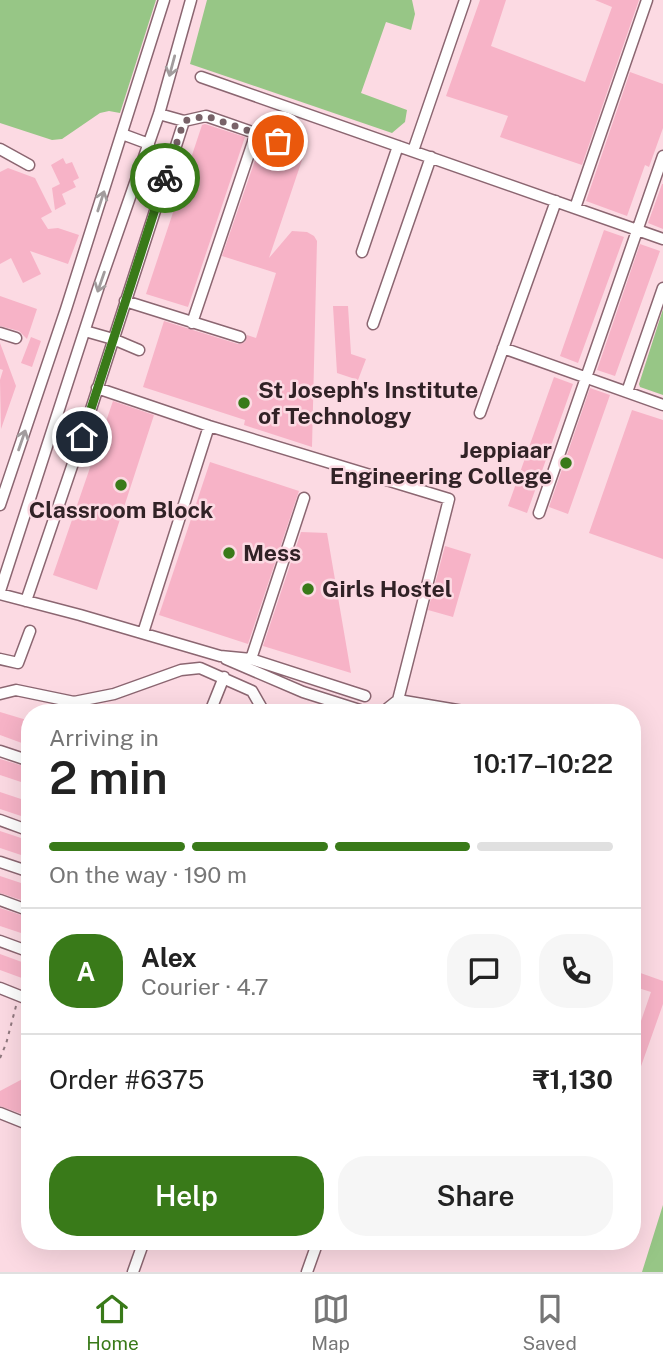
<!DOCTYPE html>
<meta charset="utf-8">
<style>
body{margin:0;font-family:"Public Sans",sans-serif;background:#f6f6f6;color:#222;height:100vh;display:flex;flex-direction:column;font-size:26px;white-space:nowrap}
*{box-sizing:border-box;margin:0}
p{font-size:23px;color:#767676}
.icon{flex:none;width:38px;height:38px;fill:none;stroke:currentColor;stroke-width:2;stroke-linecap:round;stroke-linejoin:round}
.map{position:relative;flex:1;overflow:hidden}
.side{position:absolute;left:21px;top:704px;width:620px;height:546px;display:flex;flex-direction:column;background:#fff;border-radius:28px;box-shadow:0 7px 28px #0002}
.side>*{flex:none}
.pin{position:absolute;display:grid;place-items:center;width:60px;height:60px;color:#fff;margin:-30px;border:4px solid #fff;border-radius:50%;box-shadow:0 2px 7px #0007}
.courier{position:absolute;display:grid;place-items:center;width:70px;height:70px;margin:-35px;border:5px solid #397a19;border-radius:50%;background:#fff;color:#222;box-shadow:0 2px 9px #0007}
.head em{font-style:normal;font-weight:600}
.head div{display:flex;flex-direction:column-reverse}
.head{display:flex;align-items:center;justify-content:space-between;height:119px;padding:0 28px}
h1{font-size:46px;font-weight:600;line-height:52px}
.bar{display:grid;grid-template-columns:repeat(4,1fr);gap:10px 7px;align-content:center;height:84px;padding:0 28px}
.bar i{height:9px;border-radius:5px;background:#e0e0e0}
.bar .selected{background:#397a19}
.bar p{grid-column:span 4}
.line{display:flex;align-items:center;gap:18px;padding:0 28px;border-top:2px solid #e0e0e0}
.line div{flex:1}
.round{display:grid;place-items:center;flex:none;width:74px;height:74px;border-radius:28px;background:#f6f6f6}
.cta{display:flex;gap:14px;margin-top:auto;padding:14px 28px}
.cta a{flex:1;height:80px;border-radius:28px;background:#397a19;color:#fff;font-size:28px;font-weight:600;line-height:80px;text-align:center}
.cta a+a{background:#f6f6f6;color:#222}
.tab-bar{display:flex;justify-content:space-around;align-items:center;height:98px;border-top:2px solid #e0e0e0;background:#fff;font-size:19px;color:#767676}
.tab-bar a{display:grid;justify-items:center;gap:4px}
.tab-bar .selected{color:#397a19}
.map>svg:first-child{display:block}
.green{fill:#97c686}
.building{fill:#f7b3c7}
.lines{fill:none;stroke-linecap:round;stroke-linejoin:round}
.minor-casing{stroke:#8b6671;stroke-width:13}
.path{stroke:#90787e;stroke-width:2;stroke-dasharray:3.5 5;stroke-linecap:butt}
.minor{stroke:#fff;stroke-width:10}
.oneway{stroke:#a29c9d}
.done{stroke:#786268;stroke-width:7;stroke-dasharray:0 12.6}
.route{stroke:#397a19;stroke-width:9}
.poi-dot{fill:#397a19;stroke:#fcdae3;stroke-width:2.5}
.labels{text-anchor:middle;stroke-width:5;stroke-linejoin:round;paint-order:stroke}
.poi-label{font-size:23px;font-weight:bold;fill:#312226;stroke:#fcdae3;text-anchor:start}
</style>
<div class="map">
<svg width="663" height="1272" viewBox="0 0 663 1272">
<rect width="100%" height="100%" fill="#fcdae3"/>
<!-- green -->
<path class="green" d="M 0,0 L 156,0 L 120,113 L 109,111 L 100,113 L 62,139 L 52,140 L 0,123 Z
M 207,0 L 412,0 L 415,14 L 411,30 L 386,22 L 361,93 L 407,110 L 405,122 L 392,133 L 190,64 Z
M 663,309 L 663,395 L 640,387 L 639,384 Z
M 663,1205 L 663,1272 L 642,1272 Z"/>
<!-- building -->
<path class="building" d="M 480,0 L 506,0 L 491,46 L 585,82 L 612,7 L 595,0 L 639,0 L 582,165 L 500,137 L 508,116 L 446,96 Z
M 630,72 L 663,84 L 663,128 L 649,167 L 645,165 L 627,216 L 586,201 Z
M 270,113 L 292,121 L 285,140 L 281,134 L 265,129 Z
M 205,124 L 245,137 L 188,307 L 146,294 L 202,125 Z
M 261,143 L 276,148 L 283,146 L 282,149 L 303,157 L 269,258 L 292,231 L 307,232 L 314,236 L 317,241 L 312,447 L 244,425 L 245,420 L 143,387 L 164,321 L 238,344 L 245,342 L 247,335 L 256,338 L 276,273 L 222,256 Z
M 63,158 L 66,164 L 72,162 L 79,178 L 73,181 L 76,187 L 62,194 L 66,204 L 55,210 L 52,188 L 60,184 L 51,165 Z
M 8,168 L 35,178 L 52,212 L 41,218 L 48,229 L 58,228 L 79,235 L 68,264 L 30,251 L 41,274 L 23,283 L 11,258 L 0,264 L 0,172 Z
M 662,184 L 663,184 L 663,229 L 648,223 Z
M 604,230 L 624,237 L 578,363 L 560,356 Z
M 640,244 L 660,251 L 615,376 L 597,370 Z
M 0,296 L 37,309 L 27,339 L 19,331 L 0,326 Z
M 333,306 L 348,306 L 351,354 L 366,359 L 358,380 L 337,373 Z
M 31,337 L 41,341 L 32,367 L 21,363 Z
M 0,343 L 16,386 L 1,429 L 0,380 L 3,370 L 0,369 Z
M 554,377 L 573,384 L 527,513 L 508,506 Z
M 590,388 L 610,395 L 568,514 L 549,507 Z
M 113,401 L 154,415 L 97,590 L 53,575 Z
M 632,410 L 663,420 L 663,559 L 589,533 Z
M 210,462 L 299,491 L 248,644 L 159,615 Z
M 301,532 L 327,533 L 351,673 L 263,646 Z
M 445,546 L 471,554 L 453,617 L 428,610 Z
M 0,712 L 30,721 L 30,746 L 0,735 Z
M 0,759 L 30,768 L 30,785 L 0,775 Z
M 0,792 L 30,802 L 30,819 L 0,809 Z
M 0,831 L 30,841 L 30,858 L 0,848 Z
M 0,876 L 30,886 L 30,903 L 0,893 Z
M 0,908 L 30,918 L 30,936 L 0,926 Z
M 0,954 L 30,965 L 30,981 L 0,970 Z
M 632,970 L 663,981 L 663,1004 L 633,1089 L 632,1047 L 651,992 L 632,986 Z
M 30,1075 L 30,1117 L 0,1106 L 0,1091 Z"/>
<g class="lines">
<defs>
<path id="minor" d="M 201,77 L 663,239
M 159,114 L 184,121 L 206,116 L 278,141
M 122,134 L 149,144
M 0,149 L 29,165
M 413,151 L 465,0
M 575,208 L 647,0
M 362,252 L 398,146
M 125,301 L 240,337
M 192,323 L 256,133
M 373,324 L 431,157
M 85,331 L 113,339 L 139,350
M 0,333 L 16,338
M 503,348 L 663,405
M 97,388 L 209,426 L 449,499 L 398,700 L 383,712
M 627,392 L 663,288
M 480,413 L 556,201
M 0,505 L 66,309 L 164,0
M 539,513 L 663,156
M 0,591 L 99,286 L 159,114 L 191,0
M 0,594 L 80,615 L 220,656 L 251,659 L 365,696
M 26,601 L 82,437 L 184,121
M 143,633 L 209,426
M 0,659 L 18,663 L 30,631
M 226,659 L 303,692 L 366,712
M 251,659 L 304,498
M 0,694 L 16,690 L 74,702 L 114,694 L 181,670 L 200,668 L 252,691 L 264,712
M 398,700 L 469,712
M 210,712 L 224,677
M 0,751 L 30,761
M 0,820 L 30,831
M 0,862 L 30,872
M 0,900 L 30,911
M 0,941 L 30,952
M 0,988 L 30,1000
M 0,1113 L 30,1125
M 133,1272 L 144,1241
M 307,1272 L 318,1241"/>
</defs>
<!-- minor casing -->
<use href="#minor" class="minor-casing"/>
<!-- path -->
<path class="path" d="M 0,1058 L 6,1044 L 16,1006"/>
<!-- minor -->
<use href="#minor" class="minor"/>
</g>
<!-- one-way arrows -->
<defs><path id="oneway-shaft" d="M-6 0H5M1.5-3L5.5 0L1.5 3" fill="none" stroke-width="1.6" stroke-linecap="round" stroke-linejoin="round" transform="scale(1.75)"/></defs>
<g class="oneway">
<use href="#oneway-shaft" transform="translate(172 66) rotate(105)"/>
<use href="#oneway-shaft" transform="translate(101 201) rotate(-72)"/>
<use href="#oneway-shaft" transform="translate(101 282) rotate(109)"/>
<use href="#oneway-shaft" transform="translate(22 440) rotate(-71)"/>
</g>
<g class="lines">
<!-- done -->
<path class="done" d="M 165,178 L 184,121 L 206,116 L 278,141"/>
<!-- route -->
<path class="route" d="M 82,437 L 165,178"/>
</g>
<!-- markers -->
<g class="poi-dot">
<circle cx="244" cy="403" r="7"/>
<circle cx="566" cy="463" r="7"/>
<circle cx="121" cy="485" r="7"/>
<circle cx="229" cy="553" r="7"/>
<circle cx="308" cy="589" r="7"/>
</g>
<g class="labels">
<!-- poi labels -->
<g class="poi-label">
<text x="258" y="398">St Joseph's Institute<tspan x="258" dy="26">of Technology</tspan></text>
<text x="552" y="458" text-anchor="end">Jeppiaar<tspan x="552" dy="26">Engineering College</tspan></text>
<text x="121" y="518" text-anchor="middle">Classroom Block</text>
<text x="243" y="561">Mess</text>
<text x="322" y="597">Girls Hostel</text>
</g>
</g>
</svg>
<div class="pin" style="left:278px;top:141px;background:#ea580c"><svg class="icon" aria-label="bag" viewBox="0 0 24 24"><path d="M5 8h14l-1 12H6zM9 8a3 3 0 0 1 6 0"/></svg></div>
<div class="pin" style="left:82px;top:437px;background:#1f2937"><svg class="icon" aria-label="home" viewBox="0 0 24 24"><path d="M3 11l9-7 9 7M6 9v11h12V9"/></svg></div>
<div class="courier" style="left:165px;top:178px"><svg class="icon" aria-label="bike" viewBox="0 0 24 24"><circle cx="6" cy="16" r="4"/><circle cx="18" cy="16" r="4"/><path d="M6 16l4-8h5l3 8M10 8l3 8H6M13 5h3"/></svg></div>
<section class="side">
<div class="head"><div><h1>2 min</h1><p>Arriving in</p></div><em>10:17–10:22</em></div>
<div class="bar"><i class="selected"></i><i class="selected"></i><i class="selected"></i><i></i><p>On the way · 190 m</p></div>
<div class="line" style="height:126px"><b class="round" style="background:#397a19;color:#fff">A</b><div><b>Alex</b><p>Courier · 4.7</p></div><a class="round"><svg class="icon" aria-label="chat" viewBox="0 0 24 24"><path d="M4 5h16v11H9l-5 4z"/></svg></a><a class="round"><svg class="icon" aria-label="phone" viewBox="0 0 24 24"><path d="M5 4h4l2 5-3 2q2 4 5 5l2-3 5 2v4C11 20 4 13 5 4z"/></svg></a></div>
<div class="line" style="height:91px"><div>Order #6375</div><b>₹1,130</b></div>
<div class="cta"><a>Help</a><a>Share</a></div>
</section>
</div>
<nav class="tab-bar">
<a class="selected"><svg class="icon" aria-label="home" viewBox="0 0 24 24"><path d="M3 11l9-7 9 7M6 9v11h12V9"/></svg>Home</a>
<a><svg class="icon" aria-label="map" viewBox="0 0 24 24"><path d="M3 6l6-2 6 2 6-2v14l-6 2-6-2-6 2zM9 4v14M15 6v14"/></svg>Map</a>
<a><svg class="icon" aria-label="saved" viewBox="0 0 24 24"><path d="M7 4h10v16l-5-4-5 4z"/></svg>Saved</a>
</nav>
